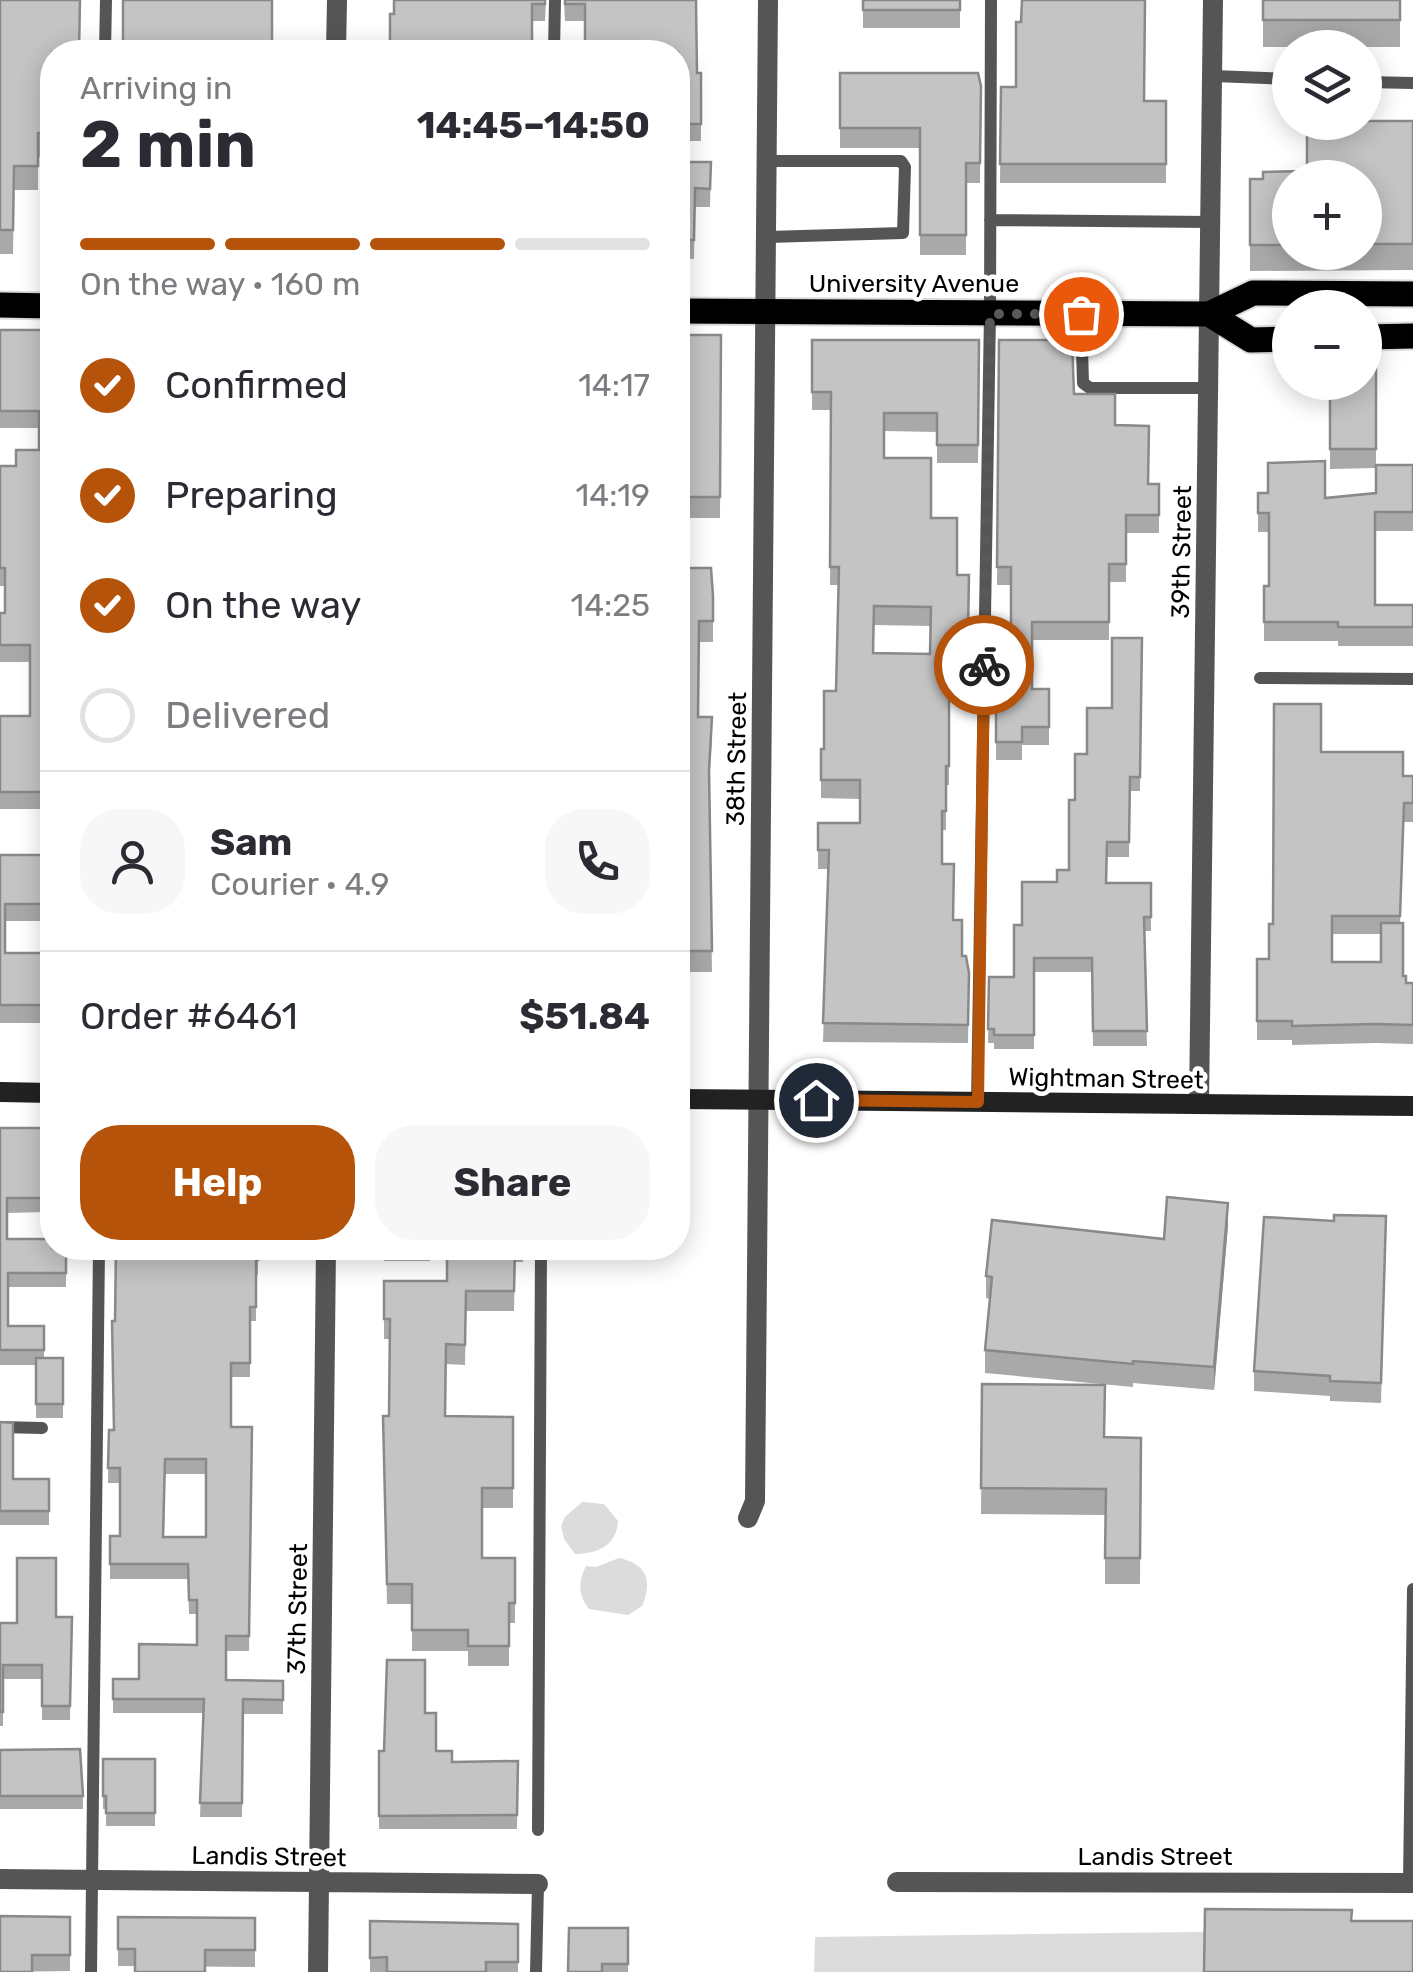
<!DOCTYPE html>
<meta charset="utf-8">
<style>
body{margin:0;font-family:Rubik,sans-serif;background:#f7f7f7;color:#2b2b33;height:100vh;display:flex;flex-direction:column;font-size:38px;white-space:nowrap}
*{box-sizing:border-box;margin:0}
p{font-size:32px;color:#7c7c81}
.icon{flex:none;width:55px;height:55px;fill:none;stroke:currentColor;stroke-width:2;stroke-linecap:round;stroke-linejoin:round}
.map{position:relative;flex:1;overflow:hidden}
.details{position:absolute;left:40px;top:40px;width:650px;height:1220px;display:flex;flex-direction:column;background:#fff;border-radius:40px;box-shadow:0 5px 25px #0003}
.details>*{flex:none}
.buttons{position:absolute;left:1272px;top:30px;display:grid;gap:20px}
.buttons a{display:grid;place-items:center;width:110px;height:110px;border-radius:50%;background:#fff;box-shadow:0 5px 25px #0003;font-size:50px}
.pin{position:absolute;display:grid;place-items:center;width:85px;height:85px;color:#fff;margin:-42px;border:5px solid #fff;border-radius:50%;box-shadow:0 2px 10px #0007}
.courier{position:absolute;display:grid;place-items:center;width:100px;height:100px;margin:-50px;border:8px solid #b45309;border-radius:50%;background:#fff;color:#222;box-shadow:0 2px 12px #0007}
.summary em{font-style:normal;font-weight:700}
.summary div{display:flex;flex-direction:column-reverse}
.summary{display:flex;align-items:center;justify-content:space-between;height:170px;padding:0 40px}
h1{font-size:65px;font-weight:700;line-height:75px}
.bar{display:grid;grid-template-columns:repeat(4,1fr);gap:15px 10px;align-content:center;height:120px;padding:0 40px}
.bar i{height:12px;border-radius:8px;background:#e1e1e2}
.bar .on{background:#b45309}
.bar p{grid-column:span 4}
.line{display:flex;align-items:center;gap:25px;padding:0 40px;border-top:2px solid #e1e1e2}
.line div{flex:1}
.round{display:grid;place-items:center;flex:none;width:105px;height:105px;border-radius:40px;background:#f7f7f7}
ol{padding:0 40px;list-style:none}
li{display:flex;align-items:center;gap:30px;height:110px}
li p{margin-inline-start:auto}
li .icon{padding:10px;border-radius:50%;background:#b45309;color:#fff;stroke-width:4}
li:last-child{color:#7c7c81}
li i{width:55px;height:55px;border:5px solid #e1e1e2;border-radius:50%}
.action{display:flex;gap:20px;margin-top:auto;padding:20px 40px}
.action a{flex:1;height:115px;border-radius:40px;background:#b45309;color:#fff;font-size:40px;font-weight:700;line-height:115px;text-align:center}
.action a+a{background:#f7f7f7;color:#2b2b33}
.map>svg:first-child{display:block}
.green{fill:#dcdcdc}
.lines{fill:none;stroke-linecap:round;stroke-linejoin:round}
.primary-casing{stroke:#dbdbdb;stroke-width:29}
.service{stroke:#555;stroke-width:12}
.minor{stroke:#555;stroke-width:20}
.tertiary{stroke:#555;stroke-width:20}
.secondary{stroke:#222;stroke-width:20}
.primary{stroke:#000;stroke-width:25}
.wall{fill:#a9a9a9;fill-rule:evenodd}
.shaded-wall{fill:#898989}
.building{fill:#c4c4c4;stroke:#898989;stroke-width:2.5;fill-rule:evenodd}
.done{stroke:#595959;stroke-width:10;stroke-dasharray:0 18}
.route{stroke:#b45309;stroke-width:12}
.labels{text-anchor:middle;stroke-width:9;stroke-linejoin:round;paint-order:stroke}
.street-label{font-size:25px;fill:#000;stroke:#fff}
</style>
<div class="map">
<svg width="1413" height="1972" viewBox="0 0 1413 1972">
<rect width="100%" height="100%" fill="#fff"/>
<!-- green -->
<path class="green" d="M 582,1502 L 604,1504 L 618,1521 C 617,1545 598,1554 575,1554 L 564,1539 L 561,1526 L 565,1517 Z
M 619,1558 C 647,1564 653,1581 642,1606 L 628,1615 L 589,1609 C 578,1596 578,1581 586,1566 L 596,1567 Z
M 1413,1929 L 1413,1972 L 814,1972 L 815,1937 Z"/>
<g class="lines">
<defs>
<path id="primary" d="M 0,305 L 52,306
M 678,311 L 1209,314 L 1253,293 L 1413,294
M 1209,314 L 1251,340 L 1290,339
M 1365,337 L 1413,336"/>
</defs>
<!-- primary casing -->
<use href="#primary" class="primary-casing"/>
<!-- service -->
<path class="service" d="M 105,52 L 106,0
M 554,52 L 555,0
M 1214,76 L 1290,79
M 1365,82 L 1413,83
M 768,161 L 901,161 L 905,167 L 903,233 L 768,237
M 990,220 L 1211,222
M 1081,314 L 1083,383 L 1090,388 L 1210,388
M 1260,678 L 1413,679
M 977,1102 L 990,313 L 991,0
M 0,1427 L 42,1428
M 538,1830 L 541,1248
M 1409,1883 L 1413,1589
M 91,1972 L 99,1248
M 536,1972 L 538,1884"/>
<!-- minor -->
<path class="minor" d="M 336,52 L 337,0
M 1199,1104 L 1213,0
M 748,1518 L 755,1501 C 757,1001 766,500 768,0
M 319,1882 L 538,1884
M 897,1882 L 1413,1883
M 318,1972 L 326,1248"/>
<!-- tertiary -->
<path class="tertiary" d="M 0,1879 L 319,1882"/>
<!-- secondary -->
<path class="secondary" d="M 0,1092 L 52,1093
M 678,1099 L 1413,1106"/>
<!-- primary -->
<use href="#primary" class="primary"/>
</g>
<!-- wall -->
<path class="wall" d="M 0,0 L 52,52 L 52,157 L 38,157 L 38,190 L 14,190 L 13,254 L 0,254 Z
M 546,0 L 545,21 L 532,21 L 532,52 L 390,52 L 390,14 Z
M 564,0 L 696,0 L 697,73 L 701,73 L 701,141 L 678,141 L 678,52 L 585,21 L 565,21 Z
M 863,0 L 960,0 L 960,28 L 863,28 Z
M 1263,0 L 1400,0 L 1400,47 L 1263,47 Z
M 1021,22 L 1144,101 L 1166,101 L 1166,183 L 1000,183 L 1001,87 L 1016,87 Z
M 840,73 L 981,86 L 980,183 L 966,183 L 966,255 L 920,255 L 920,148 L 840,148 Z
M 1413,121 L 1413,270 L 1250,271 L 1250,179 L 1263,179 L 1307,171 ZM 1290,178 L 1365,178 L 1365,252 L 1290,252 Z
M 678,162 L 711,162 L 710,207 L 695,207 L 694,259 L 678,259 Z
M 0,330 L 52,330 L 52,777 L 49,777 L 49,809 L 0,809 L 0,716 L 30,716 L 30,662 L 0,662 L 0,613 L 5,613 L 5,586 L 0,586 L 0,466 L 16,466 L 39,450 L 39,428 L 0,428 Z
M 678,335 L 721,335 L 720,518 L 687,518 L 687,568 L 713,596 L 713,642 L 699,642 L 698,717 L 712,739 L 709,787 L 712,972 L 678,972 Z
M 812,340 L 979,340 L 978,463 L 937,463 L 937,432 L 884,431 L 884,458 L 931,518 L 957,575 L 968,633 L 974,633 L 974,702 L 949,702 L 949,785 L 946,785 L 946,830 L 942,830 L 942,864 L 962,956 L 969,973 L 968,1043 L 823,1042 L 828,869 L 818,869 L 818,823 L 860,823 L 860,799 L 821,798 L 821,749 L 824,749 L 836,691 L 838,585 L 830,585 L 831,410 L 812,410 ZM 874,625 L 931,626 L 930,654 L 873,653 Z
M 999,340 L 1115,425 L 1148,484 L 1159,484 L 1159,533 L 1126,533 L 1126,582 L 1109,582 L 1109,640 L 1032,640 L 1032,689 L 1049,689 L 1049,745 L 1022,745 L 1022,760 L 996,760 L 996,703 L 994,702 L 994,633 L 1011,633 L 1011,585 L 997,585 Z
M 1376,360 L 1376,468 L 1330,469 L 1330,382 Z
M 1413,465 L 1413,531 L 1375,531 L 1375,605 L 1413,605 L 1413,646 L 1338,646 L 1338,641 L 1264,641 L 1264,586 L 1269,586 L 1269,532 L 1258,532 L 1258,493 L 1325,498 L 1376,493 Z
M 1142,638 L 1140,791 L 1130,791 L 1129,857 L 1107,857 L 1106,883 L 1151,883 L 1151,931 L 1144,931 L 1147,1046 L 1093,1046 L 1092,972 L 1034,972 L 1034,1049 L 994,1049 L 994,1043 L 988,1043 L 989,977 L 1014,977 L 1022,925 L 1069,870 L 1075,800 L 1087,754 L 1112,708 Z
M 1321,752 L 1403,776 L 1413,776 L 1413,822 L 1404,822 L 1400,923 L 1403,976 L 1406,983 L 1413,983 L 1413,1044 L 1376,1043 L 1292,1045 L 1292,1040 L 1257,1040 L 1257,959 L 1269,959 L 1273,924 ZM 1332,934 L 1381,934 L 1381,962 L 1332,962 Z
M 0,855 L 52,855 L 52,921 L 5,921 L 5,953 L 52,953 L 52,1023 L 0,1023 Z
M 0,1128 L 52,1128 L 52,1176 L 47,1176 L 47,1212 L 7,1213 L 7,1239 L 66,1248 L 66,1287 L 8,1287 L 8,1326 L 44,1326 L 44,1358 L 63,1358 L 63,1418 L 36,1418 L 36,1365 L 0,1365 Z
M 1386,1216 L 1381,1403 L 1330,1401 L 1330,1396 L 1254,1391 L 1254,1371 L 1334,1221 Z
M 1228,1225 L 1214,1390 L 1133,1383 L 1133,1387 L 985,1373 L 985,1350 L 990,1299 L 986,1298 L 986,1276 Z
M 258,1248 L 258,1275 L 256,1275 L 256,1321 L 250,1321 L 250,1377 L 231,1377 L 231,1427 L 252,1427 L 249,1651 L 226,1651 L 226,1680 L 283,1681 L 283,1714 L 243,1714 L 242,1817 L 200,1817 L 203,1713 L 113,1713 L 113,1679 L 139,1679 L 197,1645 L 197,1614 L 189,1614 L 188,1579 L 110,1579 L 110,1536 L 120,1536 L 120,1483 L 108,1483 L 109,1430 L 113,1430 L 115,1321 L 142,1250 ZM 165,1474 L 206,1474 L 206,1537 L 164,1537 Z
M 384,1248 L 430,1248 L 430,1261 L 384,1261 Z
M 447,1248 L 523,1248 L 523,1262 L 515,1262 L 514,1311 L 466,1311 L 465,1365 L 446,1364 L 446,1416 L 513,1417 L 513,1508 L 482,1508 L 482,1558 L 515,1558 L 515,1623 L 509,1623 L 509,1666 L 468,1666 L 468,1651 L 412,1651 L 412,1604 L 387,1604 L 383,1416 L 389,1416 L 390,1339 L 384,1339 L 384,1281 L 447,1281 Z
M 982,1384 L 1105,1437 L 1141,1438 L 1140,1584 L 1105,1584 L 1105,1515 L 981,1514 Z
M 0,1422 L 13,1479 L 49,1479 L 49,1525 L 0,1525 Z
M 56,1617 L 72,1617 L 70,1720 L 42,1720 L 42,1679 L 3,1679 L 3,1726 L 0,1726 L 0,1623 L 17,1623 Z
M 425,1713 L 436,1751 L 452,1762 L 518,1761 L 517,1829 L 379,1829 L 379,1751 L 384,1751 Z
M 0,1750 L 83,1796 L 83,1809 L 0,1809 Z
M 103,1759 L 155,1759 L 155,1826 L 106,1826 L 106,1809 L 103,1809 Z
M 70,1917 L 70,1971 L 0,1972 Z
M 118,1917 L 255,1918 L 255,1967 L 118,1966 Z
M 370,1921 L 518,1924 L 518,1972 L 370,1972 Z
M 628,1928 L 628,1972 L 568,1972 Z"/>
<!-- shaded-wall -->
<path class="shaded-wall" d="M 1228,1203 L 1228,1225 L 1214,1390 L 1214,1367 Z"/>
<!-- building -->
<path class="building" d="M 0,0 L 80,0 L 79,52 L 52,52 L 52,133 L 38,133 L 38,166 L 14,166 L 13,230 L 0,230 Z
M 123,0 L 272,0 L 272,52 L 123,52 Z
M 394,0 L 545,0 L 545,4 L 532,4 L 532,52 L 395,52 L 395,48 L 390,48 L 390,14 L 394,14 Z
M 565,0 L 696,0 L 697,73 L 701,73 L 701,124 L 678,124 L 678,52 L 585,52 L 585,4 L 565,4 Z
M 863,0 L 960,0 L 960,10 L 863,10 Z
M 1022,0 L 1145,0 L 1144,101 L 1166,101 L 1166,164 L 1000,164 L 1001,87 L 1016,87 L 1016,22 L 1021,22 Z
M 1263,0 L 1400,0 L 1400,20 L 1263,20 Z
M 840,73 L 978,73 L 981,86 L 980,163 L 966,163 L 966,235 L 920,235 L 920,128 L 840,128 Z
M 1365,121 L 1413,121 L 1413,244 L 1365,244 L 1365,178 L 1290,178 L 1290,245 L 1250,245 L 1250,179 L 1263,179 L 1263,172 L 1307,171 L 1307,122 L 1365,122 Z
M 678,162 L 711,162 L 710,189 L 695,188 L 694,240 L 678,240 Z
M 0,330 L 52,330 L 52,760 L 49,760 L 49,792 L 0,792 L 0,716 L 30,716 L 30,645 L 0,645 L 0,613 L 5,613 L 5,568 L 0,568 L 0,466 L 16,466 L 16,450 L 39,450 L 39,411 L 0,411 Z
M 678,335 L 721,335 L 720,497 L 687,497 L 687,568 L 711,568 L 713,596 L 713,621 L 699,621 L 698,717 L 712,717 L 709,770 L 712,951 L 678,951 Z
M 812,340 L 979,340 L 978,445 L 937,445 L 937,413 L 884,413 L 884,458 L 931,458 L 931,518 L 957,518 L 957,575 L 969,575 L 968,633 L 974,633 L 974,684 L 949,683 L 949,766 L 946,766 L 946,811 L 942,811 L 942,864 L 954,864 L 953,920 L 962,920 L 962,956 L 966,956 L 969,973 L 968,1025 L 823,1023 L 829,850 L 818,850 L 818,823 L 860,823 L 860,780 L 821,780 L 821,749 L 824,749 L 824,691 L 836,691 L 839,567 L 830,567 L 831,392 L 812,392 ZM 874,606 L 931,607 L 930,654 L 873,653 Z
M 999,340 L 1072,340 L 1074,394 L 1115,394 L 1115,425 L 1149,426 L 1148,484 L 1159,484 L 1159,515 L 1126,515 L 1126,564 L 1109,564 L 1109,622 L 1032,622 L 1032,689 L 1049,689 L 1049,727 L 1022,727 L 1022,742 L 996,742 L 996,684 L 994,684 L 994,633 L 1011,633 L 1011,567 L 997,567 Z
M 1365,360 L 1376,360 L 1376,449 L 1330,449 L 1330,382 L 1365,382 Z
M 1325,461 L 1325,498 L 1376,493 L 1376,465 L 1413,465 L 1413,512 L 1375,512 L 1375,605 L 1413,605 L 1413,627 L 1338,627 L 1338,622 L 1264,622 L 1264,586 L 1269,586 L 1269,513 L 1258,513 L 1258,493 L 1268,493 L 1268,463 Z
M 1112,638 L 1142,638 L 1140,777 L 1130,777 L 1129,842 L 1107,842 L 1106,883 L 1151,883 L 1151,917 L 1144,917 L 1147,1031 L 1093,1031 L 1092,958 L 1034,958 L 1034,1035 L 994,1035 L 994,1029 L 988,1029 L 989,977 L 1014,977 L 1014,925 L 1022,925 L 1022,882 L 1057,882 L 1057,870 L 1069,870 L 1069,800 L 1075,800 L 1075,754 L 1087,754 L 1087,708 L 1112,708 Z
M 1274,704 L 1321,704 L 1321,752 L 1403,752 L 1403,776 L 1413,776 L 1413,803 L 1404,803 L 1400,916 L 1332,916 L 1332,962 L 1381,962 L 1381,923 L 1403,923 L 1403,976 L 1406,976 L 1406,983 L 1413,983 L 1413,1025 L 1376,1024 L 1292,1026 L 1292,1021 L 1257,1021 L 1257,959 L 1269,959 L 1269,924 L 1273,924 Z
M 0,855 L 52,855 L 52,904 L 5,904 L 5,953 L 52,953 L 52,1005 L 0,1005 Z
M 0,1128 L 52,1128 L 52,1162 L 47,1162 L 47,1198 L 7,1198 L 7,1239 L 52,1239 L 52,1248 L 66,1248 L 66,1273 L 8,1273 L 8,1326 L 44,1326 L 44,1350 L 0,1350 Z
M 1167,1197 L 1228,1203 L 1214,1367 L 1133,1361 L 1133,1364 L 985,1350 L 992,1277 L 986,1276 L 992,1220 L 1164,1239 Z
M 1334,1215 L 1386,1216 L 1381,1383 L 1330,1381 L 1330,1376 L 1254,1371 L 1264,1217 L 1334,1221 Z
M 116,1248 L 142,1248 L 142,1250 L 185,1250 L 185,1248 L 258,1248 L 258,1260 L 256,1260 L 256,1307 L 250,1307 L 250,1363 L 231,1363 L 231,1427 L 252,1427 L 249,1636 L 226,1636 L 226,1680 L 283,1681 L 283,1700 L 243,1699 L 242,1803 L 200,1803 L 204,1699 L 113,1699 L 113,1679 L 139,1679 L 139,1644 L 197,1645 L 197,1600 L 189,1600 L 188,1564 L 110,1564 L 110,1536 L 120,1536 L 120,1468 L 108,1468 L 109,1430 L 114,1430 L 112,1321 L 115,1321 ZM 165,1459 L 206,1459 L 206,1537 L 163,1537 Z
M 447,1248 L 515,1248 L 514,1291 L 466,1291 L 465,1345 L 446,1344 L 445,1416 L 513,1417 L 513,1488 L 482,1488 L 482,1558 L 515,1558 L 515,1603 L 509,1603 L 509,1646 L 468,1646 L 468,1630 L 412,1630 L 412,1584 L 387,1584 L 383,1416 L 389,1416 L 390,1319 L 384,1319 L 384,1281 L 447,1281 Z
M 36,1358 L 63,1358 L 63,1404 L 36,1404 Z
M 982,1384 L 1105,1385 L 1104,1437 L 1141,1438 L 1140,1558 L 1105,1558 L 1106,1489 L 981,1488 Z
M 0,1422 L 13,1423 L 13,1479 L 49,1479 L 49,1511 L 0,1511 Z
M 17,1558 L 56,1558 L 56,1617 L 72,1617 L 70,1706 L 42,1706 L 42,1665 L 3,1665 L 3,1712 L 0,1712 L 0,1623 L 17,1623 Z
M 387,1660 L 425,1660 L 425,1713 L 436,1713 L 436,1751 L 452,1751 L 452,1762 L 518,1761 L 517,1815 L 379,1816 L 379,1751 L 384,1751 Z
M 80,1749 L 83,1796 L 0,1796 L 0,1750 Z
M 103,1759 L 155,1759 L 155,1813 L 106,1813 L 106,1796 L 103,1796 Z
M 1205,1909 L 1352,1910 L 1351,1921 L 1413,1921 L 1413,1972 L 1204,1972 Z
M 0,1916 L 70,1917 L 70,1955 L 32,1955 L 32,1972 L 0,1972 Z
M 118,1917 L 255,1918 L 255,1950 L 205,1950 L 205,1972 L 135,1972 L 135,1949 L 118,1949 Z
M 370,1921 L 518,1924 L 518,1962 L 486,1962 L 486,1972 L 387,1972 L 387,1957 L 370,1958 Z
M 569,1928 L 628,1928 L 628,1964 L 602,1964 L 602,1972 L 568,1972 Z"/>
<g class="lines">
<!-- done -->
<path class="done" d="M 984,665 L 990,314 L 1081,314"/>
<!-- route -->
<path class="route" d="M 816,1100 L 978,1102 L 984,665"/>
</g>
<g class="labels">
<!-- street labels -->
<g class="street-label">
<text x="914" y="292">University Avenue</text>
<text transform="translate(1181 552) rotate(-89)" y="9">39th Street</text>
<text transform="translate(736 759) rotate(-89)" y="9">38th Street</text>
<text transform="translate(1106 1078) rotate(1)" y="9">Wightman Street</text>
<text transform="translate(297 1609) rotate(-89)" y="9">37th Street</text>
<text transform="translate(269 1856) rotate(1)" y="9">Landis Street</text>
<text x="1155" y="1865">Landis Street</text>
</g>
</g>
</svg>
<div class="buttons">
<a><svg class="icon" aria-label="layers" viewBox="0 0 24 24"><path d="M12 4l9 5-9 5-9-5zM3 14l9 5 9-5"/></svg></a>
<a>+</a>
<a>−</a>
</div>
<div class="pin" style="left:1081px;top:314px;background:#ea580c"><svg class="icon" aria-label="bag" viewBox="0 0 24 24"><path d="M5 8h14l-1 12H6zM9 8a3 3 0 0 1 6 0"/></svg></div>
<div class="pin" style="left:816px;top:1100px;background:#1f2937"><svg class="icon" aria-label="home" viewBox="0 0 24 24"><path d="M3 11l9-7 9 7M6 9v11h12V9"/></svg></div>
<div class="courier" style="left:984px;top:665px"><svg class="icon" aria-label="bike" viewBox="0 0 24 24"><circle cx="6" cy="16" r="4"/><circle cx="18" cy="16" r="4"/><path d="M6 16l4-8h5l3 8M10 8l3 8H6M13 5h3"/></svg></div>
<section class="details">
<div class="summary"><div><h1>2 min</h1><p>Arriving in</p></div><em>14:45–14:50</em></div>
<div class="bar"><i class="on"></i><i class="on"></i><i class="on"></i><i></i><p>On the way · 160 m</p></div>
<ol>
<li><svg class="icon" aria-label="check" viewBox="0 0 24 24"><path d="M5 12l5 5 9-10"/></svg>Confirmed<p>14:17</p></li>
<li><svg class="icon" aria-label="check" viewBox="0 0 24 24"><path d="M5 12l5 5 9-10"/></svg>Preparing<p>14:19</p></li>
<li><svg class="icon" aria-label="check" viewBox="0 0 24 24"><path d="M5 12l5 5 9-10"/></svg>On the way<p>14:25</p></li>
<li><i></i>Delivered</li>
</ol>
<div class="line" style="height:180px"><a class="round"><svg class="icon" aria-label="person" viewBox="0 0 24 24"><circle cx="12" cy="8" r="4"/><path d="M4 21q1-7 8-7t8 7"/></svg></a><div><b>Sam</b><p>Courier · 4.9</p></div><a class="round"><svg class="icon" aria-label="phone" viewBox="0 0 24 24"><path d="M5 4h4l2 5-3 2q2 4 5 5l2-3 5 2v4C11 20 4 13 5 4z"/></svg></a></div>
<div class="line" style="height:130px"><div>Order #6461</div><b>$51.84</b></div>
<div class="action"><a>Help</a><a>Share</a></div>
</section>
</div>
